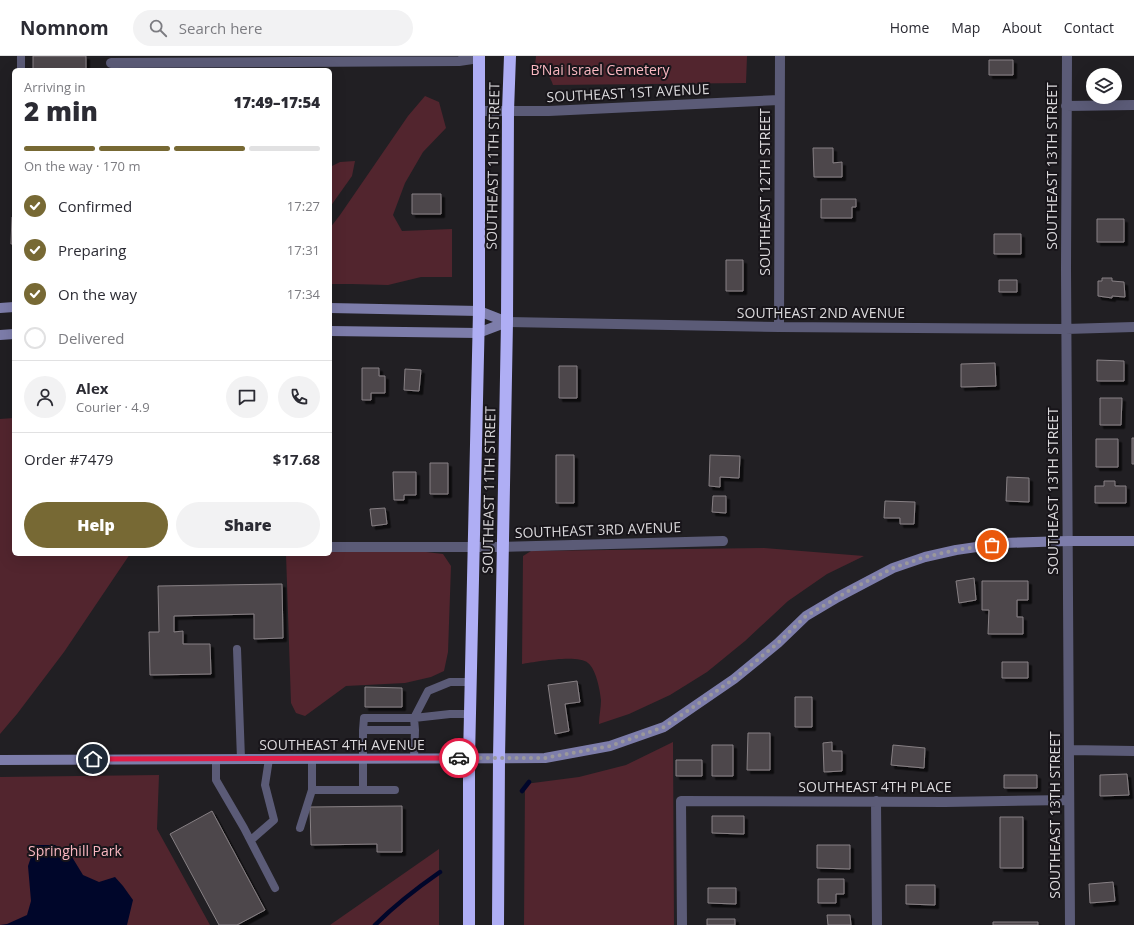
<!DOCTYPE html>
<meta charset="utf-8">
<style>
body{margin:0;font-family:"Open Sans",sans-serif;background:#f2f2f3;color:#2b2b33;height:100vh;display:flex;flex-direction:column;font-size:15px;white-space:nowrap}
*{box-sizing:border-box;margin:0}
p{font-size:13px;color:#7c7c81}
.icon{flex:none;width:22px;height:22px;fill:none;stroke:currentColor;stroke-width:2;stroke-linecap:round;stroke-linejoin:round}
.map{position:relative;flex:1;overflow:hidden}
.drawer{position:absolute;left:12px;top:12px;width:320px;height:488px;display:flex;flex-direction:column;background:#fff;border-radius:6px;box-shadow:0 4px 16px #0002}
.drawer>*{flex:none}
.tools{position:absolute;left:1086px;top:12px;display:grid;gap:8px}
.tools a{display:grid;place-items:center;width:36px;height:36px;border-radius:50%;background:#fff;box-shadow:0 4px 16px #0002;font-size:20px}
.pin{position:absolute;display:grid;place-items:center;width:34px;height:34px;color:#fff;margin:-17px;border:2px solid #fff;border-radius:50%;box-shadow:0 1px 4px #0007}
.courier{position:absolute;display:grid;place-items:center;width:40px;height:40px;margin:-20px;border:3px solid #e11d48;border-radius:50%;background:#fff;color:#222;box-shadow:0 1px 5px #0007}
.overview em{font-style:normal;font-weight:800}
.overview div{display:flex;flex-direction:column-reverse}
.overview{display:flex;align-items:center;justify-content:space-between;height:68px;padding:0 12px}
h1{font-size:26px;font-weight:800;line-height:30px}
.bar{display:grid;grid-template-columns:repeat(4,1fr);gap:6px 4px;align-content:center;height:48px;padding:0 12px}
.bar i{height:5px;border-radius:3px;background:#e1e1e2}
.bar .on{background:#776934}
.bar p{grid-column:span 4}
.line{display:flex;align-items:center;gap:10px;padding:0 12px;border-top:1px solid #e1e1e2}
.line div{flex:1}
.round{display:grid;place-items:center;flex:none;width:42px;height:42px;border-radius:21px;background:#f2f2f3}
ol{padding:0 12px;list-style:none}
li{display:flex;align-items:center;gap:12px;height:44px}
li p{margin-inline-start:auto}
li .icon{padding:4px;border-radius:50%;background:#776934;color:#fff;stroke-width:4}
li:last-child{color:#7c7c81}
li i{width:22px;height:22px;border:2px solid #e1e1e2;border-radius:50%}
.button{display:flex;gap:8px;margin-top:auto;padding:8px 12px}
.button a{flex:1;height:46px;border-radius:24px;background:#776934;color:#fff;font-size:16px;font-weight:800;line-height:46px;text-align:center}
.button a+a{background:#f2f2f3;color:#2b2b33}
header{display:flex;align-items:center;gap:24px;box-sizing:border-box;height:56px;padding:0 20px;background:#fff;border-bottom:1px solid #e1e1e2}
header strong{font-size:19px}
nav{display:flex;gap:22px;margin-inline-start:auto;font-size:14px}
.search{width:280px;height:36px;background:#f2f2f3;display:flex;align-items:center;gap:10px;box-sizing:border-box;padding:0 14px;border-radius:22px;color:#7c7c81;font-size:15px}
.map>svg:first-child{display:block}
.green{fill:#52252e}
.water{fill:#00062a}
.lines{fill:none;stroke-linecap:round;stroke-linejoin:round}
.stream{stroke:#00062a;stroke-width:4.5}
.building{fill:#4d474b;stroke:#878084;filter:url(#shadow)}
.lane{stroke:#5b5b77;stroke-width:8}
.street{stroke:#5b5b77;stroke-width:10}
.secondary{stroke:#7d7daa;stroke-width:10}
.highway{stroke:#afaef4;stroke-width:12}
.done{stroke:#9a989b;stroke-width:4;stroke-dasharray:0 7.2}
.route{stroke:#e11d48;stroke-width:5}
.labels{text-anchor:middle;stroke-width:4;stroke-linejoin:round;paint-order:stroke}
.park-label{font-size:14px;fill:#fab8c1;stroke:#18151a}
.street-label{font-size:14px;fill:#dbd9dc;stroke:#18151a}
</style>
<header>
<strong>Nomnom</strong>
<div class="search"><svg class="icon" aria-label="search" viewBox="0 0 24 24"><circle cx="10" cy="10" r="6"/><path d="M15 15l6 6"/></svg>Search here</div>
<nav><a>Home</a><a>Map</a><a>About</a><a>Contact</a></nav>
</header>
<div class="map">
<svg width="1134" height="869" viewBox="0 0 1134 869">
<defs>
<filter id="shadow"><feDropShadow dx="3.5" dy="3.5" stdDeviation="0" flood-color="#0009"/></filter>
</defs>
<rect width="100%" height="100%" fill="#211f23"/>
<!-- green -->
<path class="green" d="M 536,0 L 747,0 L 746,27 L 553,29 C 550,19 545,15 535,10 Z
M 425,40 L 439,46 L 446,72 L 423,96 L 405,127 L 393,159 L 402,175 L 452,173 L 452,221 L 421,221 L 388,229 L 351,228 L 330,228 L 330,172 L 340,159 L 408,60 Z
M 355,105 L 352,120 L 330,151 L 330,111 L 340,106 Z
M 14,362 L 14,498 L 130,498 L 64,596 L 17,658 L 0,678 L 0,363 Z
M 764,492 L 864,500 L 827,518 L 788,545 L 745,585 L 707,616 L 670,639 L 629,658 L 599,668 C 599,660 601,652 601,644 C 600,634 596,613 588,607 C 578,598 535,606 522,608 L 523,500 L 531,495 Z
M 330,495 L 418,495 L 443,498 L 451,510 L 448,596 L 444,615 L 431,621 L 405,627 L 346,630 L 305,660 L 296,657 L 291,647 L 286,498 L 330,498 Z
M 673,686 L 674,869 L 524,869 L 525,728 L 579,721 L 626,709 Z
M 159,719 L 157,773 L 210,869 L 0,869 L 0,721 Z
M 439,793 L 439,869 L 330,869 Z"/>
<!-- water -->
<path class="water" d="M 35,789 L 55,789 L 72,801 L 83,819 L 99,826 L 115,821 L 123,830 L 133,844 L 127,869 L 0,869 L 7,868 L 27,859 L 31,845 L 28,810 Z"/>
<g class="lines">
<!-- stream -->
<path class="stream" d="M 522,735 L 529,726
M 375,869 C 395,849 417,832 440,816"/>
</g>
<!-- building -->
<path class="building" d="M 33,0 L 86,0 L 86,14 L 33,14 Z
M 989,4 L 1013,4 L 1013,19 L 989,19 Z
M 813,92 L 833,92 L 833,107 L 842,106 L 842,121 L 814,121 Z
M 412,138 L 441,138 L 441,158 L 412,158 Z
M 821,143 L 856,143 L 856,151 L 852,151 L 852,162 L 821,162 Z
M 12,161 L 14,161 L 14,188 L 11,188 Z
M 1097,163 L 1124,163 L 1124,186 L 1097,186 Z
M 994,178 L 1021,178 L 1021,198 L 994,198 Z
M 726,204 L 743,204 L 743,235 L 726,235 Z
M 1102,222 L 1112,222 L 1112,225 L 1124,226 L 1125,241 L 1112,240 L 1112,242 L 1098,240 L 1098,225 L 1102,225 Z
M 999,224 L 1017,224 L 1017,236 L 999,236 Z
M 1097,304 L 1124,305 L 1124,325 L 1097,325 Z
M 995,307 L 996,330 L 961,331 L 961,308 Z
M 559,310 L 577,310 L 577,342 L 559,342 Z
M 362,312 L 379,312 L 379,320 L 385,320 L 385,337 L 371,337 L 371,344 L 362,344 Z
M 405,313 L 421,314 L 419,335 L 404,334 Z
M 1100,342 L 1122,342 L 1121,369 L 1100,369 Z
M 1132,382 L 1134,382 L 1134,408 L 1132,408 Z
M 1096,383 L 1118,383 L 1118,411 L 1096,411 Z
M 556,399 L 574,399 L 574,447 L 556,447 Z
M 710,399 L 740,400 L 739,422 L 720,421 L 720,431 L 709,430 Z
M 430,407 L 448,407 L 448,438 L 430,438 Z
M 393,416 L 416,416 L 416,439 L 404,439 L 404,444 L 394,444 Z
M 1007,421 L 1029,422 L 1029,446 L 1006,445 Z
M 1104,425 L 1115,425 L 1115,430 L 1126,430 L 1126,447 L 1095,447 L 1095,430 L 1104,430 Z
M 713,440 L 726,440 L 726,457 L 712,456 Z
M 885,445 L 915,446 L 914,468 L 900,468 L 900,462 L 884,462 Z
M 385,452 L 387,468 L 372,470 L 370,453 Z
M 974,522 L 976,544 L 959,547 L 956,525 Z
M 982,525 L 1028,525 L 1028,544 L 1017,544 L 1017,561 L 1023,561 L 1023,578 L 988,578 L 989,554 L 982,554 Z
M 282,528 L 283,582 L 254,583 L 254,558 L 174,560 L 174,576 L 183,575 L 183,588 L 210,588 L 211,618 L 150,619 L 149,576 L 159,576 L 158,530 Z
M 1002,606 L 1028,606 L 1028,622 L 1002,622 Z
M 577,625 L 580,646 L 565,648 L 569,675 L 555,678 L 548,629 Z
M 365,631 L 402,632 L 402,651 L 365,651 Z
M 795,641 L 812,641 L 812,671 L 795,671 Z
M 748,677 L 770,677 L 770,714 L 747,714 Z
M 832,686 L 832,695 L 842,695 L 842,715 L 824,716 L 823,687 Z
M 712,689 L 733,689 L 733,720 L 712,720 Z
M 893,689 L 925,692 L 924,712 L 891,709 Z
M 676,704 L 702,704 L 702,720 L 676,720 Z
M 1127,718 L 1129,739 L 1100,740 L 1100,719 Z
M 1004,719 L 1037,719 L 1037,732 L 1004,732 Z
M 402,750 L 402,796 L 377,796 L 377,788 L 311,789 L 310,751 Z
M 212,755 L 265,854 L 237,869 L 219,869 L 170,778 Z
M 712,760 L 744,760 L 744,778 L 712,777 Z
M 1000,761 L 1023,761 L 1023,812 L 1000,812 Z
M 817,789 L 850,789 L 850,813 L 817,812 Z
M 818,823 L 844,823 L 844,838 L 836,838 L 836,847 L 818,847 Z
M 1113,826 L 1115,845 L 1090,847 L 1089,828 Z
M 906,829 L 935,829 L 935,849 L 906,848 Z
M 708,832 L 736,832 L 736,848 L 708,847 Z
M 827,859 L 850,859 L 851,869 L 828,869 Z
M 707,863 L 735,863 L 735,869 L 707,869 Z
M 993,866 L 1038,866 L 1038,869 L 993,869 Z"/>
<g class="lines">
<!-- lane -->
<path class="lane" d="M 21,0 L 21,14
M 237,593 L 241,703
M 470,658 L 450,658 L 414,662 L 428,635 L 450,626 L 471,626
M 363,674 L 364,662 L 414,662 L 415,674
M 216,703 L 216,724 L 244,772 L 275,832
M 312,734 L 395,734
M 363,734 L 363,674 L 415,674 L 414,703
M 300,772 L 312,734 L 312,703
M 251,784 L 274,764 L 265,729 L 269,703"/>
<!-- street -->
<path class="street" d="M 1067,0 L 1066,213 L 1070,869
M 111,7 L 459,5 L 479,2
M 1066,50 L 1134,49
M 479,55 L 549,55 L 779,44
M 507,266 L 779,271 L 1066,273 L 1134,271
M 779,271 L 780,0
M 330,491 L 503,491 L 723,485
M 1069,694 L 1134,695
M 876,745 L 877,869
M 682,869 L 681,745 L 945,746 L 1069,744"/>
<!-- secondary -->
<path class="secondary" d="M 0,252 L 14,251
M 330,252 L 479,255 L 507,266
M 330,275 L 478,277 L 507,266
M 0,279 L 14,278
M 0,704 L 545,702 L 610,690 L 664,671 L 734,623 L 778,587 L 806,560 L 838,541 L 893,512 L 925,501 L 956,494 L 1004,487 L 1068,485 L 1134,485"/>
<!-- highway -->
<path class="highway" d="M 469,869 L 469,702 L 479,255 L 479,0
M 498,869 L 499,702 L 507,266 L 508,55 L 510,0"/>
</g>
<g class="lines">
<!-- done -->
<path class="done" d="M 459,702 L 545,702 L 610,690 L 664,671 L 734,623 L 778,587 L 806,560 L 852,533 L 893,512 L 925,501 L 956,494 L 992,489"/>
<!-- route -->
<path class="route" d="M 93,703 L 459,702"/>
</g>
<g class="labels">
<!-- park labels -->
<g class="park-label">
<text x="600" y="19">B’Nai Israel Cemetery</text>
<text x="75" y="800">Springhill Park</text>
</g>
<!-- street labels -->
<g class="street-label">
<text transform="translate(628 37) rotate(-3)" y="5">SOUTHEAST 1ST AVENUE</text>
<text transform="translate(493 110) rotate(-89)" y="5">SOUTHEAST 11TH STREET</text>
<text transform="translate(1052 110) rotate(-90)" y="5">SOUTHEAST 13TH STREET</text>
<text transform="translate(765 136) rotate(-90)" y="5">SOUTHEAST 12TH STREET</text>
<text x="821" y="262">SOUTHEAST 2ND AVENUE</text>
<text transform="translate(489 434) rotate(-89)" y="5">SOUTHEAST 11TH STREET</text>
<text transform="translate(1053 435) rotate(-90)" y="5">SOUTHEAST 13TH STREET</text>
<text transform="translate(598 474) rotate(-2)" y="5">SOUTHEAST 3RD AVENUE</text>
<text x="342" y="694">SOUTHEAST 4TH AVENUE</text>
<text x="875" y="736">SOUTHEAST 4TH PLACE</text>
<text transform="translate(1055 759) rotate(-90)" y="5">SOUTHEAST 13TH STREET</text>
</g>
</g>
</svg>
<div class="tools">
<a><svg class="icon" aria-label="layers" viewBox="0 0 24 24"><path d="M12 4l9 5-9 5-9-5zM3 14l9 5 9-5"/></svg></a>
</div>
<div class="pin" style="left:992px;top:489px;background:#ea580c"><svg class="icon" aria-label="bag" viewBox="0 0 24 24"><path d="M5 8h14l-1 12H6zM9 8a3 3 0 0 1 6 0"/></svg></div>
<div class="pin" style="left:93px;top:703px;background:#1f2937"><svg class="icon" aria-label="home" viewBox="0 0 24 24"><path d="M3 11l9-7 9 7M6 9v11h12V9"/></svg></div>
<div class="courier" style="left:459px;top:702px"><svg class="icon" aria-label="car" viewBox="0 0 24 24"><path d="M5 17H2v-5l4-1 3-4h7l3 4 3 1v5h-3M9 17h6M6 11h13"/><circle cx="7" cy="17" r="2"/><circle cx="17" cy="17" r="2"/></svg></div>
<section class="drawer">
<div class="overview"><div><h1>2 min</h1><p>Arriving in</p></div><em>17:49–17:54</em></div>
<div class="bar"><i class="on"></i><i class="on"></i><i class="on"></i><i></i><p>On the way · 170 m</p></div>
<ol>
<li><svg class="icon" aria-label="check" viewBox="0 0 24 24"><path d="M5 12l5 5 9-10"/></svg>Confirmed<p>17:27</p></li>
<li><svg class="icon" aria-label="check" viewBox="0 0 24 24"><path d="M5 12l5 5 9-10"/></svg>Preparing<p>17:31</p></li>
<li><svg class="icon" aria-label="check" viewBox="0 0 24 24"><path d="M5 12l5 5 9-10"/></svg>On the way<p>17:34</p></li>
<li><i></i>Delivered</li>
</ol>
<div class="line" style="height:72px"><a class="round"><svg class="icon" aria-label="person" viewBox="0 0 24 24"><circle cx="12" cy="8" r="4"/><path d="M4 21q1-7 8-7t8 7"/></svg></a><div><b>Alex</b><p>Courier · 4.9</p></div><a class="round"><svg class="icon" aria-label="chat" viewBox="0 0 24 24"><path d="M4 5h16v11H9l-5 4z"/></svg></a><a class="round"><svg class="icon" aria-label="phone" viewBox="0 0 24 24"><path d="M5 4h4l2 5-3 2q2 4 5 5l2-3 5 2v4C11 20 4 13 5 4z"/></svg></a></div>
<div class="line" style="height:52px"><div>Order #7479</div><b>$17.68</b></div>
<div class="button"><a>Help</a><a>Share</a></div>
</section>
</div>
